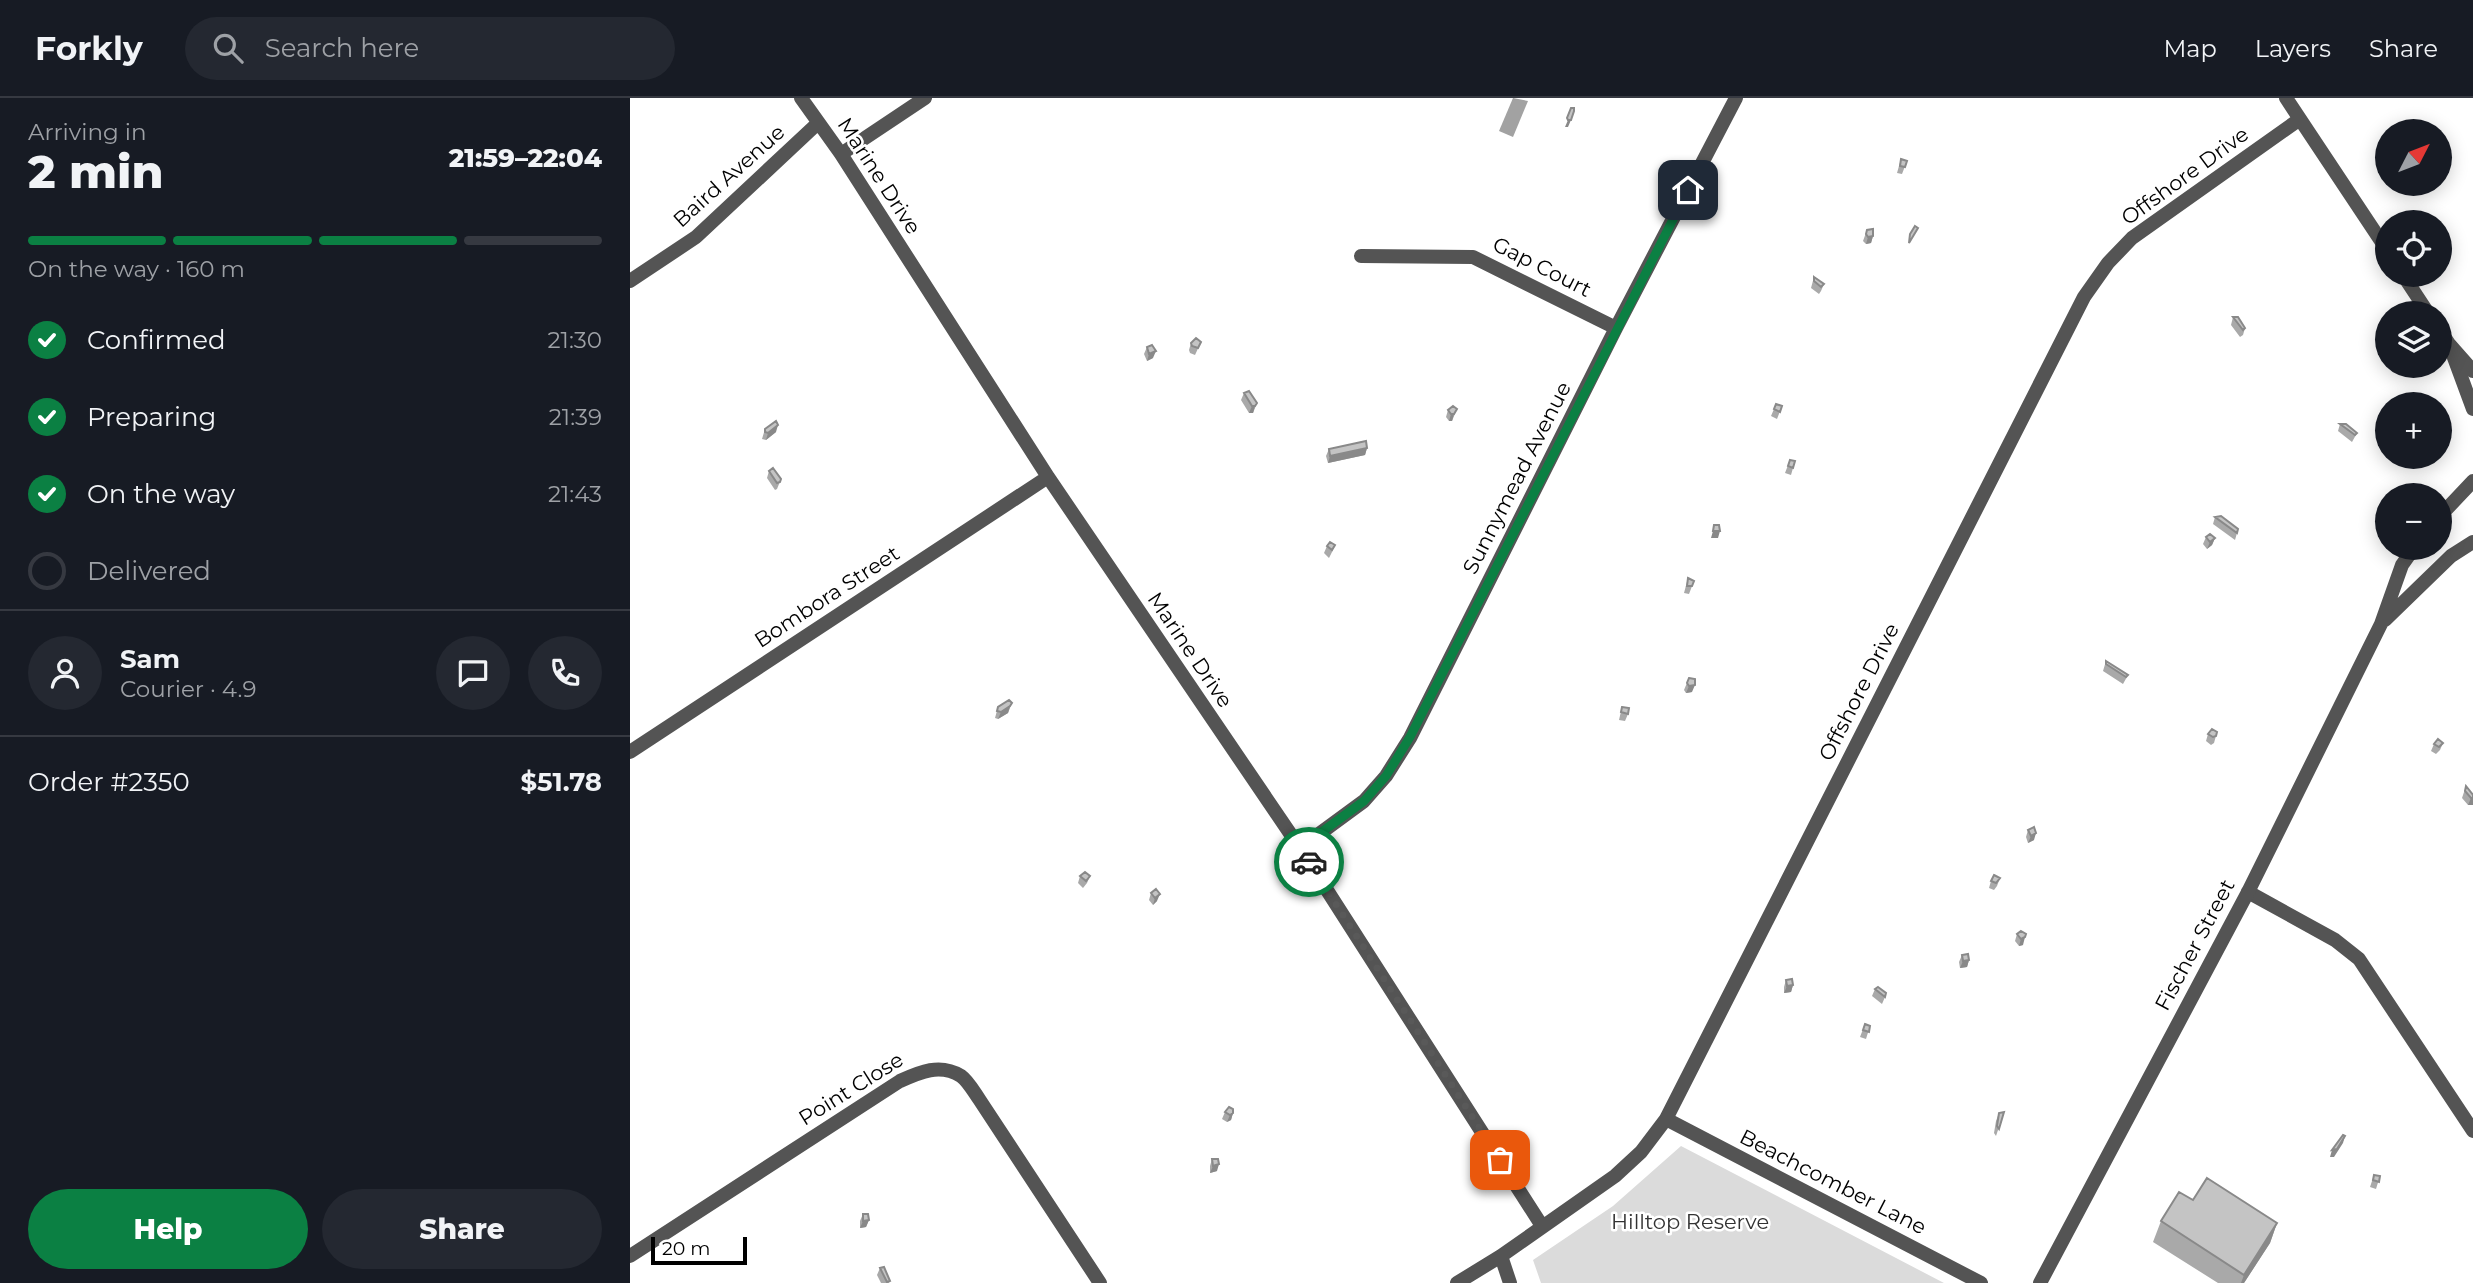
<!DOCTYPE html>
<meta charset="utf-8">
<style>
body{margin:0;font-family:Montserrat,sans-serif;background:#242831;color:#f1f3f6;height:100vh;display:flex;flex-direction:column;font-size:26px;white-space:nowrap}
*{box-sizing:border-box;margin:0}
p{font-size:23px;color:#9ea1a6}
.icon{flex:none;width:38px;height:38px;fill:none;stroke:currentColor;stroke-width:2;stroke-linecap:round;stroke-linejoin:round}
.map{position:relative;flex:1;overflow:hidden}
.side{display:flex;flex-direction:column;background:#171b24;width:630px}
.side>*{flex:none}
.needle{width:46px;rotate:48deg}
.tools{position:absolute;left:1745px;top:21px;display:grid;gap:14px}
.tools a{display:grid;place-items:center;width:77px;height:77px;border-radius:50%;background:#171b24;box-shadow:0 4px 18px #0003;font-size:35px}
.scale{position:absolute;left:21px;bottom:18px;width:96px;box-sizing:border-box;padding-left:7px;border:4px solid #000;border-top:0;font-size:19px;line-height:24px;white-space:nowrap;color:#000;-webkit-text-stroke:5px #fff;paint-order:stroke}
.pin{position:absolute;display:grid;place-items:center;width:60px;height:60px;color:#fff;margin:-30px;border-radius:14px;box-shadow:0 4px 10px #0006}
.courier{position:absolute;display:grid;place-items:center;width:70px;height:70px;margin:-35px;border:5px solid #0b8043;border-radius:50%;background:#fff;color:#222;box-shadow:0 2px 9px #0007}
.headline em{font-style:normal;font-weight:800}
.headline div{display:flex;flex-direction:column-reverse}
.headline{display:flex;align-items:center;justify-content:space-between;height:119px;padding:0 28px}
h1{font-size:46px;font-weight:800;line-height:52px}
.bar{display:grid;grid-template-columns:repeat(4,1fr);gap:10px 7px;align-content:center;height:84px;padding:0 28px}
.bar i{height:9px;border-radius:5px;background:#363941}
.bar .current{background:#0b8043}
.bar p{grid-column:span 4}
.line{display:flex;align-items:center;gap:18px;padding:0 28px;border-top:2px solid #363941}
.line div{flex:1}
.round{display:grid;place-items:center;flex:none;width:74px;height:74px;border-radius:37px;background:#242831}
ol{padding:0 28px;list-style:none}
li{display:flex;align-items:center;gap:21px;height:77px}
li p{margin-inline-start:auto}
li .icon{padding:7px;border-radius:50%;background:#0b8043;color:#fff;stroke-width:4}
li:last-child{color:#9ea1a6}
li i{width:38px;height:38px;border:4px solid #363941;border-radius:50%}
.action{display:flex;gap:14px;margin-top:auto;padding:14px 28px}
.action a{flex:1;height:80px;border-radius:42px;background:#0b8043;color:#fff;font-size:28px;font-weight:800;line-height:80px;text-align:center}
.action a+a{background:#242831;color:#f1f3f6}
header{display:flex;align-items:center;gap:42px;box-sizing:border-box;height:98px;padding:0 35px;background:#171b24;border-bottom:2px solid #363941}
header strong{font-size:33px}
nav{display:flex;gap:38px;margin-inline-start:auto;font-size:24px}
.search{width:490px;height:63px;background:#242831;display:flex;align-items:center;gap:18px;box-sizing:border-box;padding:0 24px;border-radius:38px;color:#9ea1a6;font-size:26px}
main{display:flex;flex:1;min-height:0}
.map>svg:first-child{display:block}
.green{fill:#dbdbdb}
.water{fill:#a2a2a2}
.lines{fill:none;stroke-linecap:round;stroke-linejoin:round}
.minor{stroke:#545454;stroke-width:14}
.tertiary{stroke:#545454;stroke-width:14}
.wall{fill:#a9a9a9}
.shaded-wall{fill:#898989}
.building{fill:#c4c4c4;stroke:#898989;stroke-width:2}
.done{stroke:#595959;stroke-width:7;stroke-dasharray:0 12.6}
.route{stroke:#0b8043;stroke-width:9}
.labels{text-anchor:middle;stroke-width:5;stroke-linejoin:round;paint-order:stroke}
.street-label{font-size:21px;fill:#000;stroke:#fff}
.park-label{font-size:21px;fill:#323232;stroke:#fff}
</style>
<header>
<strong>Forkly</strong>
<div class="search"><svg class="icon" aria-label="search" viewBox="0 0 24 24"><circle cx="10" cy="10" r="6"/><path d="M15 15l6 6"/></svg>Search here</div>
<nav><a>Map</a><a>Layers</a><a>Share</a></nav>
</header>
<main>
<section class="side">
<div class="headline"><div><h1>2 min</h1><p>Arriving in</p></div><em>21:59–22:04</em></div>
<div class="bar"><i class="current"></i><i class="current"></i><i class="current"></i><i></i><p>On the way · 160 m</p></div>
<ol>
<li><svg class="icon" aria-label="check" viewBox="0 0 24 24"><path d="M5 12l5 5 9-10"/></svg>Confirmed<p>21:30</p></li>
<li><svg class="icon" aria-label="check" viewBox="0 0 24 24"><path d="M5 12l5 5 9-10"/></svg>Preparing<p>21:39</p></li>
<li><svg class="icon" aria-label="check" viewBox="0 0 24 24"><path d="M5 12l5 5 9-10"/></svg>On the way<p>21:43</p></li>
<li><i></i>Delivered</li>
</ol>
<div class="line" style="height:126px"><a class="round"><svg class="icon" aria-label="person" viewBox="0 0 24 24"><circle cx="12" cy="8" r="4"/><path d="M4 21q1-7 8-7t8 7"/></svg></a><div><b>Sam</b><p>Courier · 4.9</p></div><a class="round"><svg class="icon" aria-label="chat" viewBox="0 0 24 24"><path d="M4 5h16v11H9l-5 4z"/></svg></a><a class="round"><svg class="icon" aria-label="phone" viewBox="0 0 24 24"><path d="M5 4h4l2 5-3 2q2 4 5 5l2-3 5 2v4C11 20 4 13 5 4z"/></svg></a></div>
<div class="line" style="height:91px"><div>Order #2350</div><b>$51.78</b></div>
<div class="action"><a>Help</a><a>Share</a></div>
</section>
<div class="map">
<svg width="1843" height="1185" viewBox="0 0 1843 1185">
<rect width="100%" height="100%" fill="#fff"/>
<!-- green -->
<path class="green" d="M 1051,1048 L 1314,1185 L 911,1185 L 903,1162 L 983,1108 Z"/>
<!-- water -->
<path class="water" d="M 883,0 L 898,3 L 883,39 L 869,33 Z"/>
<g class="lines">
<!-- minor -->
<path class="minor" d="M 171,0 L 211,56 L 418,379 L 670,750 L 912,1128
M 1656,0 L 1757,152
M 211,56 L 295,0
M 731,158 L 843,159 L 986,230
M 1773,177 L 1798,215
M 0,183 L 66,139 L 188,25
M 1810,232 L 1819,246 L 1843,273
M 1819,246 L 1843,311
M 0,654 L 418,379
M 670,750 L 734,703 L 756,678 L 780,640 L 986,230 L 1106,0
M 1618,794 L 1705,842 L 1729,861 L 1843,1033
M 1036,1021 L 1351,1185
M 0,1158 L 270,983 C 290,974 310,965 331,978 C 338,983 344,994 349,1001 L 470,1185
M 871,1158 L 880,1185
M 827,1185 L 871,1158 L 985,1078 L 1011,1054 L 1036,1021 L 1454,199 L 1478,165 L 1502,140 L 1670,21"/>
<!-- tertiary -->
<path class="tertiary" d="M 1810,418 L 1843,383
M 1755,522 L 1821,458 L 1843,444
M 1410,1185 L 1618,794 L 1751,526 L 1772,467 L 1784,450"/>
</g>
<!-- wall -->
<path class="wall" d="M 1271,61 L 1277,63 L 1272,76 L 1267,75 Z
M 1237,132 L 1243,138 L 1241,145 L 1236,146 L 1233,143 Z
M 1184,179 L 1194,186 L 1191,193 L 1189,196 L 1181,190 Z
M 1603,219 L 1615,230 L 1613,237 L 1610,239 L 1601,227 Z
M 571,244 L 565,257 L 560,255 L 559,252 L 561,245 Z
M 517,249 L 523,260 L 517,263 L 514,256 Z
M 614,295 L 627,305 L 623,315 L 619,315 L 611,302 Z
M 1152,308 L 1147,321 L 1141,318 L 1144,311 Z
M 827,311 L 822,323 L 819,323 L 816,319 L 818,312 Z
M 1710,326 L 1727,335 L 1722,344 L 1708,333 Z
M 135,331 L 146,334 L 136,342 L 132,341 Z
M 737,350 L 735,357 L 698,365 L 696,358 L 699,351 Z
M 1160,362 L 1163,370 L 1161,377 L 1155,375 Z
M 139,373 L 151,381 L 147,391 L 145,392 L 137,380 Z
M 1585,419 L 1607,435 L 1605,442 L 1583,426 Z
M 1576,439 L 1585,440 L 1582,447 L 1577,451 L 1573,446 Z
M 705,447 L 702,454 L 699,460 L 694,455 L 697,448 Z
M 1058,480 L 1064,483 L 1059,496 L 1054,495 Z
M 1476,563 L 1498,577 L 1493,586 L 1473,573 Z
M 1059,580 L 1062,594 L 1056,595 L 1054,592 Z
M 382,605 L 378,615 L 368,621 L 365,620 L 368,609 Z
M 992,609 L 998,616 L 995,623 L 989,622 Z
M 1587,634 L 1584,645 L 1581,647 L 1576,643 L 1578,636 Z
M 1813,645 L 1810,652 L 1806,656 L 1801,653 L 1804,646 Z
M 1836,688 L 1843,697 L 1843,707 L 1838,707 L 1832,700 Z
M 1398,732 L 1404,742 L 1398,745 L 1396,739 Z
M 450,778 L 460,778 L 457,785 L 453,790 L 448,785 Z
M 1370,780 L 1367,788 L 1364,792 L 1359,790 L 1361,783 Z
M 526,791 L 527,803 L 523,807 L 519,802 L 521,795 Z
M 1391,833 L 1393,847 L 1389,848 L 1385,843 L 1387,836 Z
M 1332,857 L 1339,862 L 1337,869 L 1330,870 L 1329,864 Z
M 1156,882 L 1163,887 L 1161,894 L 1154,895 L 1154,889 Z
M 1245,891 L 1255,899 L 1252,906 L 1242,898 Z
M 1235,926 L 1240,928 L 1236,941 L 1230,939 Z
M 595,1014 L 603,1015 L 601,1022 L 597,1024 L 592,1021 Z
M 1374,1014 L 1366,1038 L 1364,1035 L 1366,1023 L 1369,1015 Z
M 582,1061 L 587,1073 L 580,1075 L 580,1068 Z
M 1744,1077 L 1750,1078 L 1746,1091 L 1740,1089 Z
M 1563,1102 L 1647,1125 L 1640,1145 L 1614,1185 L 1588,1185 L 1523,1144 L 1531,1123 Z
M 233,1116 L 239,1122 L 236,1129 L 230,1130 L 230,1123 Z
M 250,1170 L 260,1183 L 259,1185 L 251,1185 L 247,1177 Z"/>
<!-- shaded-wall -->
<path class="shaded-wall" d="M 938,22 L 941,22 L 938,29 L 935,29 Z
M 1243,138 L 1241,145 L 1236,146 L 1238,139 Z
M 526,253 L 523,260 L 517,263 L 519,256 Z
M 622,308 L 625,308 L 623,315 L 619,315 Z
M 821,316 L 824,316 L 822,323 L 819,323 Z
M 148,327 L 146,334 L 136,342 L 138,335 Z
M 737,350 L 735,357 L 698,365 L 700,358 Z
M 1083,433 L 1090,433 L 1088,440 L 1081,440 Z
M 1585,440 L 1582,447 L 1577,451 L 1580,444 Z
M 1065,587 L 1062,594 L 1056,595 L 1059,588 Z
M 380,608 L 378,615 L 368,621 L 371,614 Z
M 1841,700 L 1843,700 L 1843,707 L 1838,707 Z
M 1406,735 L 1404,742 L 1398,745 L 1401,738 Z
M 530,796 L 527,803 L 523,807 L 525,800 Z
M 1395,839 L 1393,847 L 1389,848 L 1391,841 Z
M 1339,862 L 1337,869 L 1330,870 L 1333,863 Z
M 1163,887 L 1161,894 L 1154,895 L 1157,888 Z
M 603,1015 L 601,1022 L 597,1024 L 600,1017 Z
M 1715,1038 L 1713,1045 L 1704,1059 L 1700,1059 L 1702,1052 Z
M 589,1066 L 587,1073 L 580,1075 L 583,1068 Z
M 239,1122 L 236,1129 L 230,1130 L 233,1123 Z
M 1647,1125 L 1640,1145 L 1614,1185 L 1611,1185 L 1614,1177 Z"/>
<!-- building -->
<path class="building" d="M 941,10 L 944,10 L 944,13 L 941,22 L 938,22 L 937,20 Z
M 1271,61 L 1277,63 L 1275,69 L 1270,68 Z
M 1285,128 L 1288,130 L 1279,145 L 1280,136 Z
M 1243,131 L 1243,138 L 1238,139 L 1236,136 L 1237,132 Z
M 1184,179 L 1194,186 L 1191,189 L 1184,183 Z
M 1603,219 L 1608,219 L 1615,230 L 1613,232 Z
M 566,240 L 571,244 L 568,250 L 562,248 L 561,245 Z
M 522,247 L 526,253 L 519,256 L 517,249 Z
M 619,293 L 627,305 L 625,308 L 622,308 L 614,295 Z
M 1146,306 L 1152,308 L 1150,314 L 1144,311 Z
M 823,308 L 827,311 L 824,316 L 821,316 L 818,312 Z
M 146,323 L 148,327 L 138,335 L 135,334 L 135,331 Z
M 1710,326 L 1716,326 L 1727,335 L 1725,337 Z
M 736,343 L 737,350 L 700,358 L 699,351 Z
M 1160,362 L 1165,363 L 1163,370 L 1158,368 Z
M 143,370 L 151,381 L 150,384 L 147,385 L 139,373 Z
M 1591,418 L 1608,431 L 1607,435 L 1585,419 Z
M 1084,427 L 1089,427 L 1090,433 L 1083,433 Z
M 1580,436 L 1585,440 L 1580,444 L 1576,439 Z
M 700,444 L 705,447 L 702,452 L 697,448 Z
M 1058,480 L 1064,483 L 1062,488 L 1057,488 Z
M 1476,563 L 1498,577 L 1496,579 L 1476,566 Z
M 1059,580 L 1065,581 L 1065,587 L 1059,588 L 1057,585 Z
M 379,602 L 382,605 L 380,608 L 371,614 L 367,613 L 368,609 Z
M 992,609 L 999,610 L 998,616 L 991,614 Z
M 1582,631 L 1587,634 L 1586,638 L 1583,639 L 1578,636 Z
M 1808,641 L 1813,645 L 1809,649 L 1804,646 Z
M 1836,688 L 1843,697 L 1843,700 L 1841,700 L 1835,693 Z
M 1404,729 L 1406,735 L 1401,738 L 1398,732 Z
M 455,774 L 460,778 L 456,783 L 450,778 Z
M 1364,777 L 1370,780 L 1366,785 L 1361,783 Z
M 526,791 L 530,796 L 525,800 L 521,795 Z
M 1391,833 L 1396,836 L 1395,839 L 1391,841 L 1387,836 Z
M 1338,856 L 1339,862 L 1333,863 L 1332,857 Z
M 1162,881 L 1163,887 L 1157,888 L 1156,882 Z
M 1248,889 L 1256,895 L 1255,899 L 1245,891 Z
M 1235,926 L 1240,928 L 1239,934 L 1233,932 Z
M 599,1009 L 603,1011 L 603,1015 L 600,1017 L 595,1014 Z
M 1374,1014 L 1369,1031 L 1367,1028 L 1369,1015 Z
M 1713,1037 L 1715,1038 L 1707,1051 L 1702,1052 Z
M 582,1061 L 588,1061 L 589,1066 L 583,1068 Z
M 1744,1077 L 1750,1078 L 1749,1084 L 1743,1082 Z
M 1577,1080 L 1647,1125 L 1614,1177 L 1531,1123 L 1549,1094 L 1563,1102 Z
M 233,1116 L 238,1116 L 239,1122 L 233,1123 Z
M 254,1169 L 260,1183 L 257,1184 L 250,1170 Z"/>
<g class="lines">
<!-- done -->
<path class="done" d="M 679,764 L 870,1062"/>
<!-- route -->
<path class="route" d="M 679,764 L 670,750 L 734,703 L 756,678 L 780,639 L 1058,92"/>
</g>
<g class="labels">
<!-- street labels -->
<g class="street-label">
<text transform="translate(99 78) rotate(-42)" y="7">Baird Avenue</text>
<text transform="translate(249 78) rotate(57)" y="7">Marine Drive</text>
<text transform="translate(1555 78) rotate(-36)" y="7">Offshore Drive</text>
<text transform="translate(912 169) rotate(27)" y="7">Gap Court</text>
<text transform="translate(887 380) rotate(-63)" y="7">Sunnymead Avenue</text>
<text transform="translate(197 499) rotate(-33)" y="7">Bombora Street</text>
<text transform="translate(560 552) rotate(56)" y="7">Marine Drive</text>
<text transform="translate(1229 594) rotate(-63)" y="7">Offshore Drive</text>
<text transform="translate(1565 847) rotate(-62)" y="7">Fischer Street</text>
<text transform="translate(221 991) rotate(-32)" y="7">Point Close</text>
<text transform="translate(1203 1084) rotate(27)" y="7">Beachcomber Lane</text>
</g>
<!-- park labels -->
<g class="park-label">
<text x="1060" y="1131">Hilltop Reserve</text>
</g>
</g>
</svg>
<div class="tools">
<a><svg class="needle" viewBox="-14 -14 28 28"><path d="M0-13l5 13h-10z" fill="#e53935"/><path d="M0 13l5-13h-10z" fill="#9ea1a6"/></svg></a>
<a><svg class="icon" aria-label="locate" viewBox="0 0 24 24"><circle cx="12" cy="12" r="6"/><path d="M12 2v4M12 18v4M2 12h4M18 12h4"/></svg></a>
<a><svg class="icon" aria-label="layers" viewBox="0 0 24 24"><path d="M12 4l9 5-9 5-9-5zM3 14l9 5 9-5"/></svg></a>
<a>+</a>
<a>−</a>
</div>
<div class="scale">20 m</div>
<div class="pin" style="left:870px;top:1062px;background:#ea580c"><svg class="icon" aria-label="bag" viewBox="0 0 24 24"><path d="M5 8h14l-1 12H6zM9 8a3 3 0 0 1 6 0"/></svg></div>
<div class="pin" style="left:1058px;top:92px;background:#1f2937"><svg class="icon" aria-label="home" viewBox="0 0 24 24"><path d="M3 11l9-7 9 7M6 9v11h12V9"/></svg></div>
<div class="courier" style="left:679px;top:764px"><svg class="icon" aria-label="car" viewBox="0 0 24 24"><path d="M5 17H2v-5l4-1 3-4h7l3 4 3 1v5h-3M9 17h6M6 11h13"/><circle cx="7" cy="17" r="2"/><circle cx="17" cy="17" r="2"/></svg></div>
</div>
</main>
